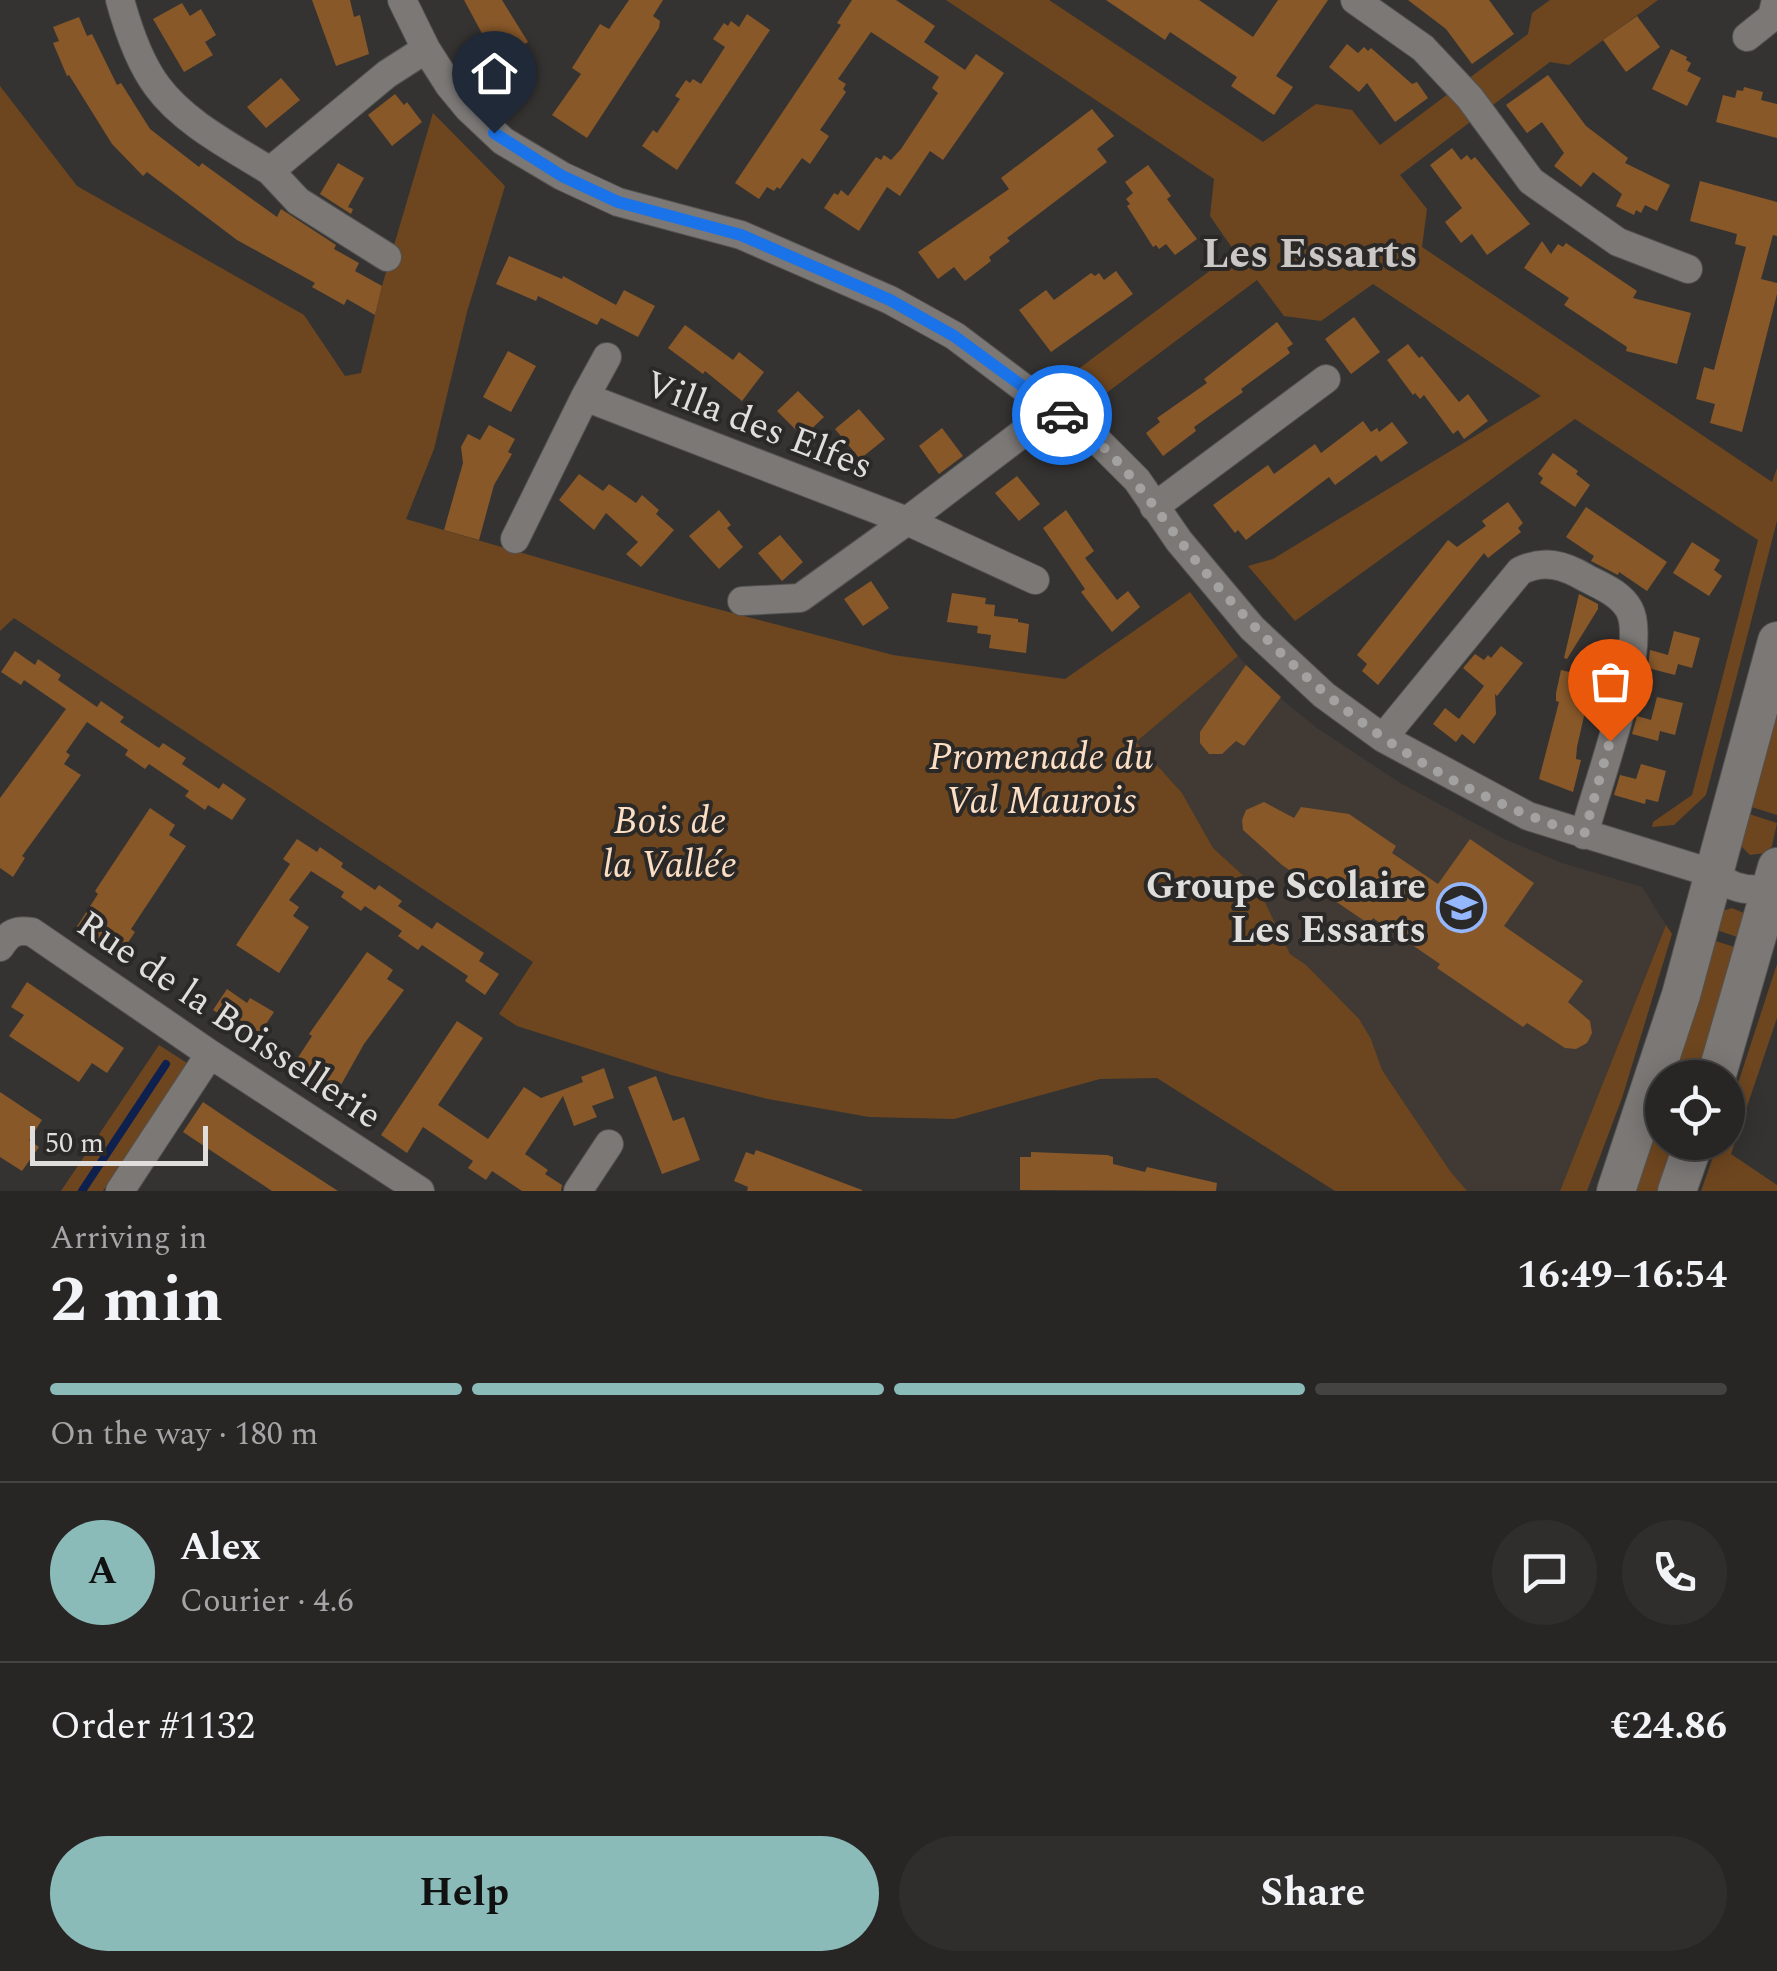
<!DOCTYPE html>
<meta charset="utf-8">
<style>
body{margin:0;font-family:Spectral,serif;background:#302e2d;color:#f1f3f6;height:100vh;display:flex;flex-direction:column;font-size:38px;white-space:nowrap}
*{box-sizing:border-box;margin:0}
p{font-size:32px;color:#a5a5a7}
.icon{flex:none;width:55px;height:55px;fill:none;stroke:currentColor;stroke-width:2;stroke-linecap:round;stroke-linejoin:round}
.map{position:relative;height:1191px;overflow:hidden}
.details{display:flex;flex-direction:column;background:#282625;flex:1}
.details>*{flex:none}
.fabs{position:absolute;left:1645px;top:1060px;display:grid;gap:20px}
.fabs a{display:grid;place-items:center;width:100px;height:100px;border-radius:50%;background:#282625;box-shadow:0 5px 25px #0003,0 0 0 2px #444342;font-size:50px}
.scale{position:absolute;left:30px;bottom:25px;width:178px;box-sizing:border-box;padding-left:10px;border:5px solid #dfdedc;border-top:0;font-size:28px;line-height:35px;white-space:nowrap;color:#dfdedc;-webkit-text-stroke:8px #2b2927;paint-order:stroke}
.pin{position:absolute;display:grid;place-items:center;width:85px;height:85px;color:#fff;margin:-102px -42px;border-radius:50% 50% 50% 0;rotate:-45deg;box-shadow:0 0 10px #0007}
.pin .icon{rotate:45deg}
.courier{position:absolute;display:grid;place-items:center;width:100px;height:100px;margin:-50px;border:8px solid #1a73e8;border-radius:50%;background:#fff;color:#222;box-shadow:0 2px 12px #0007}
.overview em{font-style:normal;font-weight:700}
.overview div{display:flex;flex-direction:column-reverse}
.overview{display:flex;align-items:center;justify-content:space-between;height:170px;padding:0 50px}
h1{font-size:65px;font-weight:700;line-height:75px}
.bar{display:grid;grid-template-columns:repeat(4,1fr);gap:15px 10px;align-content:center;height:120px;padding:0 50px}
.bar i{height:12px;border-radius:8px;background:#444342}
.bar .on{background:#8bbbb9}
.bar p{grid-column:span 4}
.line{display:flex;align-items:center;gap:25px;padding:0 50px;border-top:2px solid #444342}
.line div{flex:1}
.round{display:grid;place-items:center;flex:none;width:105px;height:105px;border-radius:52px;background:#302e2d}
.button{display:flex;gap:20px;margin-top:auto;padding:20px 50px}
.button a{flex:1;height:115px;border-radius:60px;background:#8bbbb9;color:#111;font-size:40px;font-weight:700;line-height:115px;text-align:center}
.button a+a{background:#302e2d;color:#f1f3f6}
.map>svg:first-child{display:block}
.built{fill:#413a34}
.green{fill:#6d461f}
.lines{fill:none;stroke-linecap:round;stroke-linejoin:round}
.stream{stroke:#0d204e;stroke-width:8}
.building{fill:#885829}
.minor-casing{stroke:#535250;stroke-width:30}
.secondary-casing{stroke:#535250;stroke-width:40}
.minor{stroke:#7b7876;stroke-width:28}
.secondary{stroke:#7b7876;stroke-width:38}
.done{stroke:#a4a2a0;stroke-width:10;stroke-dasharray:0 18}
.route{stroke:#1a73e8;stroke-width:12}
.labels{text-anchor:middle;stroke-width:8;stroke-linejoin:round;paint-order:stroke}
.street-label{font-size:38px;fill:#dfdedc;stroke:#2b2927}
.park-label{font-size:38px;font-style:italic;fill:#fcdec4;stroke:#2b2927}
.poi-label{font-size:38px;font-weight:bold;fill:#dfdedc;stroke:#2b2927;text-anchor:end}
.quarter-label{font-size:42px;font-weight:bold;fill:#cbc7c5;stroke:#2b2927}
</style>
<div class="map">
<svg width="1777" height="1191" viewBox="0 0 1777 1191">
<rect width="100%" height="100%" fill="#353331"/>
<!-- built -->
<path class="built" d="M 1238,656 L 1270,690 L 1317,728 L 1402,784 L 1504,839 L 1562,863 L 1642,887 L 1666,925 L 1560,1191 L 1466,1191 L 1450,1171 L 1382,1070 L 1371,1039 L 1307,966 L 1290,954 L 1259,890 L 1213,848 L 1182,793 L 1136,742 Z"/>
<!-- green -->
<path class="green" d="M 946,0 L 1049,0 L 1263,142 L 1316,104 L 1352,110 L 1380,145 L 1528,34 L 1532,13 L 1550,0 L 1658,0 L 1569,65 L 1550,62 L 1400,175 L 1427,209 L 1422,247 L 1772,482 L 1777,468 L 1777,521 L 1706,795 L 1674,825 L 1652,827 L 1653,822 L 1692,795 L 1758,540 L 1575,419 L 1295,621 L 1248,566 L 1273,559 L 1541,396 L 1373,284 L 1321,321 L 1284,316 L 1257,280 L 1097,400 L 1069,376 L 1235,252 L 1210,216 L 1214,179 Z
M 0,86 L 77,186 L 304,315 L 345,376 L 361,373 L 382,286 L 433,113 L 505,186 L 467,312 L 434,449 L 406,519 L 683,600 L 893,655 L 1065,679 L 1190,592 L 1238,656 L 1136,742 L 1182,793 L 1213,848 L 1259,890 L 1290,954 L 1306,965 L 1359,1019 L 1371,1039 L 1382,1070 L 1450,1171 L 1467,1191 L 1335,1191 L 1157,1078 L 1100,1079 L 954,1119 L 869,1117 L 768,1099 L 671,1075 L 517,1026 L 499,1014 L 533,962 L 14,618 L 0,631 Z
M 1777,679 L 1777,815 L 1745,805 Z
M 1743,812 L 1777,823 L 1772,846 L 1765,853 L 1750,855 L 1739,844 Z
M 1732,908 L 1744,913 L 1746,940 L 1711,928 L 1719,912 Z
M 1666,925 L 1672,934 L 1622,1098 L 1587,1191 L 1560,1191 Z
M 1709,939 L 1744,950 L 1705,1077 L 1666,1078 Z
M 1777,964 L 1777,1018 L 1731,1154 L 1777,1185 L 1777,1191 L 1701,1191 L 1718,1143 L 1728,1142 L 1728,1114 Z
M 159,1045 L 187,1063 L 103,1191 L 61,1191 Z
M 1662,1088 L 1662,1142 L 1682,1143 L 1665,1191 L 1626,1191 Z"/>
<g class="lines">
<!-- stream -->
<path class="stream" d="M 82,1191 L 166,1064"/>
</g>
<!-- building -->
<path class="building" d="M 312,0 L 350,0 L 354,17 L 360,15 L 369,54 L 336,66 Z
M 464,0 L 502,0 L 528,42 L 506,56 L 499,44 L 491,50 Z
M 629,0 L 663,0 L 653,16 L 660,21 L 659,28 L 587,138 L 552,115 L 581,74 L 572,68 L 600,24 L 609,29 Z
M 852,0 L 896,0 L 935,26 L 924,42 L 965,70 L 976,54 L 1004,73 L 943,160 L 930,151 L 900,196 L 887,187 L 859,231 L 824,208 L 834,193 L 838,195 L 841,190 L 848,196 L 876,157 L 881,160 L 884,155 L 891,160 L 901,149 L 938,93 L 932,88 L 939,77 L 871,32 L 838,79 L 846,84 L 843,89 L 846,92 L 820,130 L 829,136 L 810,164 L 802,158 L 780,189 L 777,187 L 774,191 L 767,187 L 759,199 L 735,183 L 841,25 L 837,23 Z
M 1106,0 L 1199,0 L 1253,37 L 1278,0 L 1328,0 L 1276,76 L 1293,87 L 1274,115 L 1231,86 L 1237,77 L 1170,32 L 1165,40 Z
M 1408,0 L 1489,0 L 1514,34 L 1472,64 L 1446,29 Z
M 182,3 L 190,16 L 201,9 L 216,35 L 205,42 L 213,55 L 184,72 L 153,19 Z
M 747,14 L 770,30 L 677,170 L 642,146 L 653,130 L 657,133 L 680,99 L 675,96 L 686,80 L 690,83 L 693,79 L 701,84 L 725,47 L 713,39 L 724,23 L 728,26 L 731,21 L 739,27 Z
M 1637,16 L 1660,47 L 1626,72 L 1603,40 Z
M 79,17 L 87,36 L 92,34 L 117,85 L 121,83 L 150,129 L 199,167 L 202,163 L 277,217 L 281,209 L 336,245 L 334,249 L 359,263 L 355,271 L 382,286 L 375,315 L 347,299 L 344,305 L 312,287 L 315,283 L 237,240 L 147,172 L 143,176 L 112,144 L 69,75 L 67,76 L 53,43 L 59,41 L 53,27 Z
M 1347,44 L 1358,53 L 1364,47 L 1368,51 L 1371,48 L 1412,84 L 1417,82 L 1428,98 L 1395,122 L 1367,83 L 1359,92 L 1329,67 Z
M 1671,49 L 1687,57 L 1686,60 L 1691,63 L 1687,71 L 1701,78 L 1687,106 L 1652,89 Z
M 1548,75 L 1586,126 L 1628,158 L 1625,163 L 1670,185 L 1657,211 L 1645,205 L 1641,213 L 1636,210 L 1634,215 L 1616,206 L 1622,194 L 1593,172 L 1581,187 L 1554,166 L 1564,153 L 1542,122 L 1527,133 L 1506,105 Z
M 281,78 L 300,100 L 266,128 L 247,107 Z
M 1744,87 L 1763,92 L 1761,100 L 1777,104 L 1777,138 L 1716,122 L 1723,95 L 1735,98 L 1737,90 L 1743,91 Z
M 395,94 L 404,105 L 407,102 L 422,122 L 392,146 L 368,115 Z
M 1092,109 L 1114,136 L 1097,149 L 1107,162 L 1007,238 L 1010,241 L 989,257 L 991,261 L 965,281 L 954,267 L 938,279 L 918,252 L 1009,189 L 1001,178 Z
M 1452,148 L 1461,160 L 1467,155 L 1471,160 L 1475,157 L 1530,224 L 1487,255 L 1472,234 L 1461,243 L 1445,222 L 1462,208 L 1430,165 Z
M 338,163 L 364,178 L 348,207 L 353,209 L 351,214 L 320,194 Z
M 1148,165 L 1171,196 L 1167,199 L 1197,239 L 1175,255 L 1166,244 L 1159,249 L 1156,245 L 1153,247 L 1127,206 L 1130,204 L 1126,199 L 1133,193 L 1125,182 Z
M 1700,181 L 1777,202 L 1777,236 L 1773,235 L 1761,279 L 1777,283 L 1777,294 L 1742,432 L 1710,423 L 1715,404 L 1696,399 L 1704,367 L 1714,370 L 1746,247 L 1735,244 L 1737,234 L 1690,221 Z
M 1542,241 L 1551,254 L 1558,244 L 1563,247 L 1566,243 L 1637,291 L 1633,298 L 1691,313 L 1677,364 L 1626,351 L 1627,347 L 1564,305 L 1569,298 L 1524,268 Z
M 509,256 L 562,279 L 563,276 L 616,305 L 624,290 L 655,306 L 638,337 L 601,318 L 597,325 L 538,296 L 536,301 L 496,284 Z
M 1116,271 L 1133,294 L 1051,352 L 1019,310 L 1046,290 L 1054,300 L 1091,273 L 1095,276 L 1099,273 L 1104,280 Z
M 1354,317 L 1380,352 L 1351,374 L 1325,339 Z
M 1277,322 L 1293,344 L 1287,348 L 1290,353 L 1241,389 L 1243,392 L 1194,427 L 1196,431 L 1163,456 L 1146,433 L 1160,422 L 1157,418 L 1207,383 L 1204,379 Z
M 685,325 L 733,360 L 739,352 L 764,372 L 742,401 L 705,371 L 703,374 L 668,348 Z
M 1408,344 L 1419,358 L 1422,356 L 1459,402 L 1468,394 L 1488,421 L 1464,439 L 1458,430 L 1453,434 L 1424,395 L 1420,399 L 1415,393 L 1413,395 L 1387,360 Z
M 508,351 L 536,366 L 511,412 L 483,397 Z
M 798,391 L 824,417 L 803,437 L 777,411 Z
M 859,409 L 885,439 L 860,459 L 835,429 Z
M 1363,421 L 1371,432 L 1377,428 L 1379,432 L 1392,422 L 1408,443 L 1381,462 L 1376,455 L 1335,485 L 1329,477 L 1246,540 L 1238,530 L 1235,533 L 1213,505 L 1268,465 L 1274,474 L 1315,444 L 1321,453 Z
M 489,425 L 515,439 L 508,452 L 512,454 L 494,485 L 479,540 L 444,530 L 463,463 L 461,447 L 468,434 L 480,440 Z
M 942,428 L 963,456 L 939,474 L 919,446 Z
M 1553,453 L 1578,471 L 1576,474 L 1590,485 L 1575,507 L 1540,483 L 1543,478 L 1538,474 Z
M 579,474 L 603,491 L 609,484 L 636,503 L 642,495 L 659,510 L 656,514 L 674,530 L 641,567 L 626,554 L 638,542 L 606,513 L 594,530 L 559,500 Z
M 1017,476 L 1040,504 L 1019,521 L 995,493 Z
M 1508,502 L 1523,523 L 1518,528 L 1521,532 L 1488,558 L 1484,553 L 1378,685 L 1362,671 L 1367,664 L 1357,655 L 1448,540 L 1457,547 L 1486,526 L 1482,521 Z
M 1586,507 L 1667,562 L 1647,591 L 1619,572 L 1618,575 L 1591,561 L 1594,556 L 1566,537 Z
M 719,510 L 731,525 L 727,528 L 743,547 L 719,569 L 689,536 Z
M 1066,510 L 1094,551 L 1085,558 L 1117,600 L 1128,591 L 1140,607 L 1112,632 L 1081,592 L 1085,589 L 1043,528 Z
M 780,535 L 803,562 L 782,581 L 758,553 Z
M 1692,542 L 1720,560 L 1714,570 L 1722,576 L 1709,596 L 1673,573 Z
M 871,581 L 889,608 L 863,626 L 844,599 Z
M 952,593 L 986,598 L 985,604 L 995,605 L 994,616 L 1018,619 L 1018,622 L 1029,624 L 1026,653 L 989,648 L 991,635 L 977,633 L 978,626 L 947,622 Z
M 1579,594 L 1598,604 L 1598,609 L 1567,659 L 1564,658 Z
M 1674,631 L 1700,638 L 1692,668 L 1678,664 L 1675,675 L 1648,668 L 1650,650 L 1668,655 Z
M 1501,646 L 1523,663 L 1497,696 L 1495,694 L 1496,714 L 1474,744 L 1462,734 L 1456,742 L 1433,724 L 1445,708 L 1459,719 L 1484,686 L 1463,668 L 1475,654 L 1484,660 L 1488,655 L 1491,658 Z
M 15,651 L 35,665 L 38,659 L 61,675 L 58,680 L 97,707 L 101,701 L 124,717 L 120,722 L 159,748 L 163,743 L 186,758 L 182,764 L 219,789 L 223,783 L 246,799 L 232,820 L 208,805 L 205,810 L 185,796 L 189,791 L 149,764 L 145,769 L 125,755 L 128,750 L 87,722 L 66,752 L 70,755 L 64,764 L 81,775 L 22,856 L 25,858 L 13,877 L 0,868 L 0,798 L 66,709 L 24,680 L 21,685 L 1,672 Z
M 1246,665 L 1281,697 L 1244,746 L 1236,741 L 1222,754 L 1209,754 L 1200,743 L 1200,732 Z
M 1561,670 L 1589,677 L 1587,684 L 1591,685 L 1577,747 L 1576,759 L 1581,760 L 1573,792 L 1539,779 L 1559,702 L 1556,701 L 1556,693 Z
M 1657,697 L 1683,703 L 1675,735 L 1660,731 L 1658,741 L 1632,734 L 1637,716 L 1651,720 Z
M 1641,764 L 1666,771 L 1658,802 L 1646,799 L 1645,804 L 1614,795 L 1620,775 L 1636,779 Z
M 1264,802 L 1294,818 L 1301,807 L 1349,814 L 1396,846 L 1392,853 L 1438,884 L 1470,839 L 1534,883 L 1504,926 L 1583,981 L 1568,1002 L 1590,1021 L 1592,1033 L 1587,1043 L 1576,1049 L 1565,1048 L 1527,1023 L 1523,1027 L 1437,968 L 1440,964 L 1373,918 L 1369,924 L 1282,865 L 1243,830 L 1242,820 L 1246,810 Z
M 150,808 L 175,825 L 169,835 L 186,846 L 131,929 L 135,932 L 123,950 L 106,939 L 100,948 L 74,931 L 98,894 L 95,891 Z
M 297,839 L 317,852 L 320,847 L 343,863 L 341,867 L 375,890 L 379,885 L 402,901 L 398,906 L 432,929 L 437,922 L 484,953 L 479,961 L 499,974 L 485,995 L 465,981 L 468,976 L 422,945 L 418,950 L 398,936 L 402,931 L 365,906 L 361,911 L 341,897 L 344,892 L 311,871 L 289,900 L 299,907 L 293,916 L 309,927 L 279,973 L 236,945 L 290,864 L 283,859 Z
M 367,952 L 393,970 L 387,979 L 404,990 L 364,1044 L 337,1092 L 320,1081 L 314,1091 L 288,1073 L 312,1036 L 309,1034 Z
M 27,982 L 124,1048 L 107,1073 L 92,1063 L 79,1082 L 9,1036 L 24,1015 L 11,1007 Z
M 227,989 L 247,1003 L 250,998 L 274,1012 L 260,1033 L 237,1018 L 233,1023 L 213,1010 Z
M 457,1021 L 483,1038 L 438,1105 L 488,1139 L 524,1087 L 541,1098 L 583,1082 L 581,1077 L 604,1068 L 614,1098 L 592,1106 L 597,1117 L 574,1126 L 563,1096 L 525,1154 L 548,1170 L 545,1174 L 562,1185 L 561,1191 L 522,1191 L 492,1171 L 486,1180 L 468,1168 L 473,1161 L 423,1127 L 407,1153 L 381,1135 Z
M 656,1076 L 673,1121 L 684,1117 L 700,1160 L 662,1174 L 628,1087 Z
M 0,1092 L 42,1120 L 29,1140 L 39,1147 L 22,1171 L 0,1157 Z
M 203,1102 L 255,1137 L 338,1191 L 272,1191 L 183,1132 Z
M 756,1150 L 862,1190 L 862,1191 L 747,1191 L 748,1187 L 734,1181 L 746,1152 L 754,1155 Z
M 1031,1152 L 1107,1155 L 1113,1157 L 1113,1164 L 1145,1172 L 1147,1167 L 1217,1183 L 1216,1191 L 1020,1190 L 1020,1157 L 1031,1157 Z"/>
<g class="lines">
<defs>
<path id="minor" d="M 120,0 C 128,29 139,62 157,86 C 184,123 232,147 270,171 L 387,74 L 426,49
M 402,0 L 426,49 L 449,85 L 468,108 L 503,141 L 562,176 L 618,202 L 741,235 L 890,300 L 955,336 L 1053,410 L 1087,430 L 1137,480 L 1179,541 L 1252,628 L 1324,695 L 1383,738 L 1528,816 L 1715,874 C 1731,889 1750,892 1771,888
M 1355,0 L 1423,48 L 1470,98 L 1531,181 L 1618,242 L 1688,269
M 1747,37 L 1772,17 L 1776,0
M 270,171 L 298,201 L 387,257
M 585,397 L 607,357
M 1154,507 L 1326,379
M 515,539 L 585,397 L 907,521 L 1035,580
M 742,601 L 800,598 L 907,521 L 1053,410
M 1383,738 L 1520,571 C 1544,559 1564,565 1586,578 C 1601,586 1620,593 1629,609 C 1650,646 1595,789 1584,835
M 0,947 C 9,933 16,929 32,932 L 210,1054 L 420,1191
M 120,1191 L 210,1054
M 578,1191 L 609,1144"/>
<path id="secondary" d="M 1716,1078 L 1777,867
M 1616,1191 L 1681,995 L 1777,641
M 1677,1191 L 1694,1142"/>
</defs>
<!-- minor casing -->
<use href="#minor" class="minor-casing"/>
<!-- secondary casing -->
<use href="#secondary" class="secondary-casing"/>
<!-- minor -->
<use href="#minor" class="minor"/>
<!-- secondary -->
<use href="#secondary" class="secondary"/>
</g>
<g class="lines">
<!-- done -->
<path class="done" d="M 1062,415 C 1123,452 1156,514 1201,567 C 1310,696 1421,783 1584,835 L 1610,741"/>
<!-- route -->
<path class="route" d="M 494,133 L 562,176 L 618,202 L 741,235 L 890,300 L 954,336 L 1062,415"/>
</g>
<!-- icons -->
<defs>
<symbol id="school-ring" viewBox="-11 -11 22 22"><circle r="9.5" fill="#2b2927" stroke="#95b7fd" stroke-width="1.5"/><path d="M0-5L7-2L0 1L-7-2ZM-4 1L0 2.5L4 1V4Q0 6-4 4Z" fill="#95b7fd"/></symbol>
</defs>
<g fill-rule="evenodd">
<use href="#school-ring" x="1434" y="880" width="55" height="55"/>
</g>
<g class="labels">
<!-- street labels -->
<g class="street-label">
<text transform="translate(759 424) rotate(21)" y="13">Villa des Elfes</text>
<text transform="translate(230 1019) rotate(34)" y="13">Rue de la Boissellerie</text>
</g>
<!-- park labels -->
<g class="park-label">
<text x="1041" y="769">Promenade du<tspan x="1041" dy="44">Val Maurois</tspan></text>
<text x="670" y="833">Bois de<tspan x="670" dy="44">la Vallée</tspan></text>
</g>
<!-- poi labels -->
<g class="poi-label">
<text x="1426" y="898">Groupe Scolaire<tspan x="1426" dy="44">Les Essarts</tspan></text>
</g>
<!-- quarter labels -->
<g class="quarter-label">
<text x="1310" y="267">Les Essarts</text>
</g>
</g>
</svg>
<div class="fabs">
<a><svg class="icon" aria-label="locate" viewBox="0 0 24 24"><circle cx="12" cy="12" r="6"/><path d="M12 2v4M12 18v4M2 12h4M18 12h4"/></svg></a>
</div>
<div class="scale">50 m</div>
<div class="pin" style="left:1610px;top:741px;background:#ea580c"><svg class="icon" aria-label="bag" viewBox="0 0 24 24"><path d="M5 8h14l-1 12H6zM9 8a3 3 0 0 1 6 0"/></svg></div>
<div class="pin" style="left:494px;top:133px;background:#1f2937"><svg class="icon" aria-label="home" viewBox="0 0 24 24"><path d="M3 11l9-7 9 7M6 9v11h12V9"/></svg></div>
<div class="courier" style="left:1062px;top:415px"><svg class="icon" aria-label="car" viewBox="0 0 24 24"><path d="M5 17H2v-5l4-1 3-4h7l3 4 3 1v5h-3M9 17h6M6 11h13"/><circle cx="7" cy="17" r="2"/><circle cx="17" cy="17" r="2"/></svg></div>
</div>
<section class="details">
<div class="overview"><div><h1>2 min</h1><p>Arriving in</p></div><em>16:49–16:54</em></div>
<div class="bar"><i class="on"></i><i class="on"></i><i class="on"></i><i></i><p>On the way · 180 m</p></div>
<div class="line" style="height:180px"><b class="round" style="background:#8bbbb9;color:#111">A</b><div><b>Alex</b><p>Courier · 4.6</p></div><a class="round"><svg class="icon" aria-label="chat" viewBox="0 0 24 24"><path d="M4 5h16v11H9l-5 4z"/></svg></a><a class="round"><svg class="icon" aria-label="phone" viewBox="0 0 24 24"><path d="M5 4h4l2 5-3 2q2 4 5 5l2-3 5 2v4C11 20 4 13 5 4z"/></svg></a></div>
<div class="line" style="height:130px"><div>Order #1132</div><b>€24.86</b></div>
<div class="button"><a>Help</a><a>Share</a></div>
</section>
